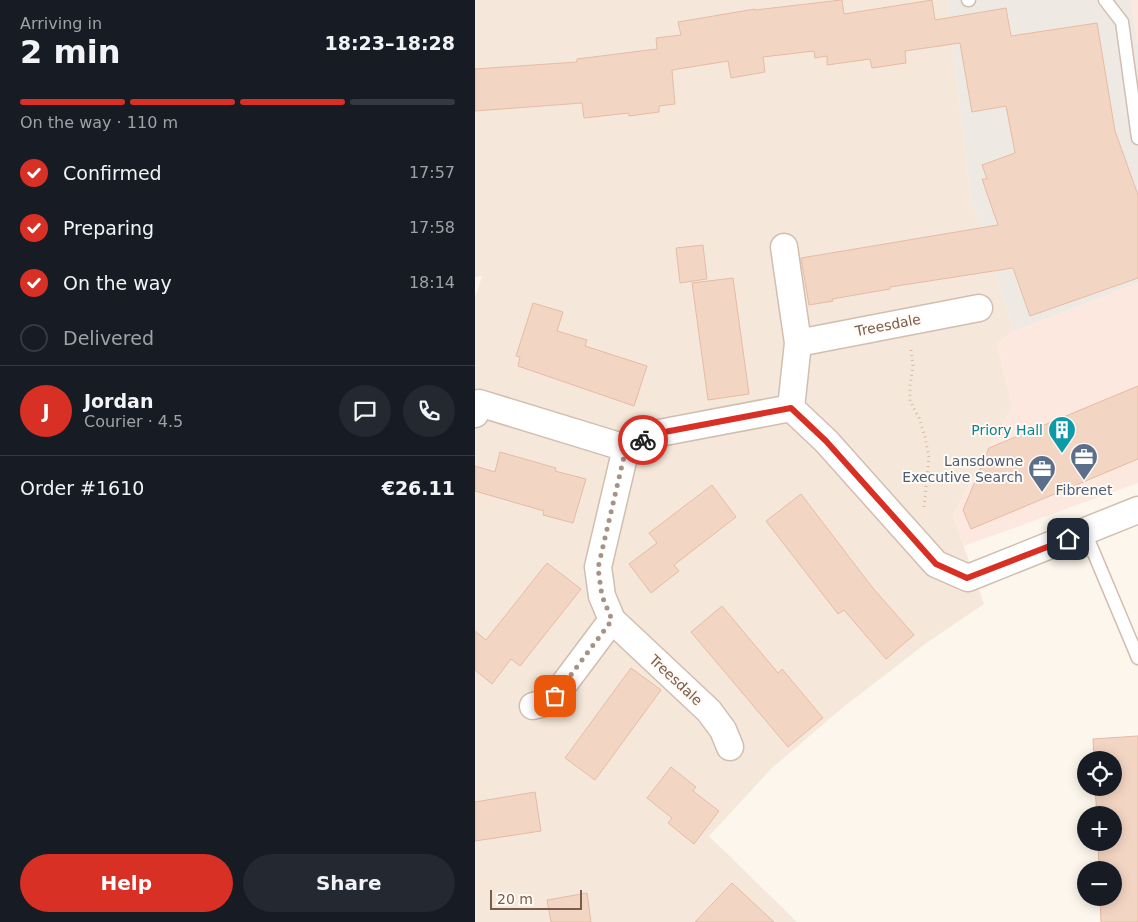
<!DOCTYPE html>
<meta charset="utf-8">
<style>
body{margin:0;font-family:"DejaVu Sans",sans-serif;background:#242831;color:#f1f3f6;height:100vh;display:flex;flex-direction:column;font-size:19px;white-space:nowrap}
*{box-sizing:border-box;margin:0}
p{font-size:16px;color:#9ea1a6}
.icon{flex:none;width:28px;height:28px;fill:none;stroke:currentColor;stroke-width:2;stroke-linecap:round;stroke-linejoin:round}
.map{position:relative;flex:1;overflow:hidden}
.sheet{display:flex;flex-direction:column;background:#171b24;width:475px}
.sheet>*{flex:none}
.controls{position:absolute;left:602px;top:751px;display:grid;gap:10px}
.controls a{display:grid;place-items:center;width:45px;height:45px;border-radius:50%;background:#171b24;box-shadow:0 2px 12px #0003;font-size:25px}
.scale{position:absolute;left:15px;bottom:12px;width:92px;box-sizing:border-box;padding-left:5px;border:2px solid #7a5c4d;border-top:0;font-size:14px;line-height:18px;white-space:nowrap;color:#7a5c4d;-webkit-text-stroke:4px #fffaf3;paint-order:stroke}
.pin{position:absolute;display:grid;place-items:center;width:42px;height:42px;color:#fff;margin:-21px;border-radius:10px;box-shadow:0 2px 8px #0006}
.courier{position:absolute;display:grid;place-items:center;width:50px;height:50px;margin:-25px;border:4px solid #d93025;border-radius:50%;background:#fff;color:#222;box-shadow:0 1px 6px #0007}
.overview em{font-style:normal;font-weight:700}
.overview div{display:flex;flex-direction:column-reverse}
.overview{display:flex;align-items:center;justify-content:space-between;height:85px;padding:0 20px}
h1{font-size:32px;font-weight:700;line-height:38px}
.bar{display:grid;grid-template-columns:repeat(4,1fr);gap:8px 5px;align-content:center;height:60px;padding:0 20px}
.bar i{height:6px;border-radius:4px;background:#363941}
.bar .on{background:#d93025}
.bar p{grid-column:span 4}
.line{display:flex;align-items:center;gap:12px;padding:0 20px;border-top:1px solid #363941}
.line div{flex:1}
.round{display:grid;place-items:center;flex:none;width:52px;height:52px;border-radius:26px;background:#242831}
ol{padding:0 20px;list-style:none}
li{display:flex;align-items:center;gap:15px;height:55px}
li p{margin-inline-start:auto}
li .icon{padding:5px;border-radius:50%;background:#d93025;color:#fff;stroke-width:4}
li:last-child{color:#9ea1a6}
li i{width:28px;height:28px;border:2px solid #363941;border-radius:50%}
.primary-button{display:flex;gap:10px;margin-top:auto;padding:10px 20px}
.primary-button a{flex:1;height:58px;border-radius:30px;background:#d93025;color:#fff;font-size:20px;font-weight:700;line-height:58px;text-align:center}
.primary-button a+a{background:#242831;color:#f1f3f6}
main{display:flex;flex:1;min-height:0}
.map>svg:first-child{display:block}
.residential{fill:#f5e8da}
.commercial{fill:#fde8e0}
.industrial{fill:#efe9e4}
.building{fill:#f3d5c3;stroke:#e6bba3}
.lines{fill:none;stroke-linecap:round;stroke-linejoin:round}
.service-casing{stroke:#d1beb0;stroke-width:15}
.minor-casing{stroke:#d1beb0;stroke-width:29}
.path{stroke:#d9b8a5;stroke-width:3;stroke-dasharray:1 4;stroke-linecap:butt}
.service{stroke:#fff;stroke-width:12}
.minor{stroke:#fff;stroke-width:26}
.done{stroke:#a89285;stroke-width:5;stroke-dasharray:0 9}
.route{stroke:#d93025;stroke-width:6}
.labels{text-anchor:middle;stroke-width:4;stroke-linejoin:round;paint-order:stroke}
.street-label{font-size:14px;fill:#7a5c4d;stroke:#fffaf3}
.culture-label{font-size:14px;fill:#0d838f;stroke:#fffaf3;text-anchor:end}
.service-label{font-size:14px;fill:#4e5e75;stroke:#fffaf3;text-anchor:end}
</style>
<main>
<section class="sheet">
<div class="overview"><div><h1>2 min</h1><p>Arriving in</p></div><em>18:23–18:28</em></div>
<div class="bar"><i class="on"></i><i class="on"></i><i class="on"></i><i></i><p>On the way · 110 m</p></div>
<ol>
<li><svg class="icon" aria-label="check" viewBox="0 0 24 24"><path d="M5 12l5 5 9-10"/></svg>Confirmed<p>17:57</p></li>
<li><svg class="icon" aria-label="check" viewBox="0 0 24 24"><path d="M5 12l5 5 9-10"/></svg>Preparing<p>17:58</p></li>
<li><svg class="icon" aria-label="check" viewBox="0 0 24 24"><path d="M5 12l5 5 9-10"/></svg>On the way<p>18:14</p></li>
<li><i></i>Delivered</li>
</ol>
<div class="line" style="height:90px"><b class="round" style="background:#d93025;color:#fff">J</b><div><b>Jordan</b><p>Courier · 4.5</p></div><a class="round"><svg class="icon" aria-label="chat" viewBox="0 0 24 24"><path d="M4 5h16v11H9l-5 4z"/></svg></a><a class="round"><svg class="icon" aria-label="phone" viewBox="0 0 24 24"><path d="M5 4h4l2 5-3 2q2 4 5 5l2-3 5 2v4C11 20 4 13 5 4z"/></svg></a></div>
<div class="line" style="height:65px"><div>Order #1610</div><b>€26.11</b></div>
<div class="primary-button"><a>Help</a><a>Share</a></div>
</section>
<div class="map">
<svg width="663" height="922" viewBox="0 0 663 922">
<rect width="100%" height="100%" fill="#fdf6ec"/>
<!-- residential -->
<path class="residential" d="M 0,0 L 472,0 L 496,198 L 539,331 L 522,344 L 537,406 L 478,515 L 509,604 L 450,644 L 366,709 L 297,768 L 234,836 L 322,922 L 0,922 L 0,298 L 7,276 L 0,277 Z"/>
<!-- commercial -->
<path class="commercial" d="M 655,0 L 663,0 L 663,45 Z
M 663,283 L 663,483 L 489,546 L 478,515 L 537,406 L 522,344 L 539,331 Z"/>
<!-- industrial -->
<path class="industrial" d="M 472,0 L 655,0 L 663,45 L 663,283 L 539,331 L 496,198 Z"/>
<!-- building -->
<path class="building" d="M 366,0 L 367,0 L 369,14 L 457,0 L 460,20 L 531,8 L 536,36 L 622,23 L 640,131 L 663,195 L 663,278 L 555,316 L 538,268 L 415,287 L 415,289 L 357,299 L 358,301 L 334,305 L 326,258 L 523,225 L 507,179 L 512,179 L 507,165 L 540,153 L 531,106 L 497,112 L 485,43 L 430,51 L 431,63 L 397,68 L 395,59 L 352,65 L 352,56 L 340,58 L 339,51 L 288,57 L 290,72 L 256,78 L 253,61 L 197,70 L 200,104 L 184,106 L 184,112 L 154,116 L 154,113 L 109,118 L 107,103 L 0,111 L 0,69 L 102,62 L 102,59 L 182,49 L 181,38 L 206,35 L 203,22 L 280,9 L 280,10 Z
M 228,245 L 232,279 L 205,283 L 201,248 Z
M 258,278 L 274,394 L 233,400 L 217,283 Z
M 58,303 L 88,312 L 82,331 L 112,340 L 110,346 L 172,366 L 159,406 L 43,366 L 45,357 L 41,356 Z
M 663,386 L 663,459 L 496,529 L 488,510 L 514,448 Z
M 25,452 L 81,468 L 80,471 L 111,479 L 98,523 L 68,515 L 69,511 L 0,491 L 0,466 L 20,472 Z
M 237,485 L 261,517 L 199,565 L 204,571 L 176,593 L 154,564 L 182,543 L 174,533 Z
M 326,494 L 397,587 L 439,635 L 411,659 L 369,610 L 363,614 L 291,521 Z
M 72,563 L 106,589 L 45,666 L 36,659 L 17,684 L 0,670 L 0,631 L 11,640 Z
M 247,606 L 303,673 L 307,669 L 348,718 L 313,747 L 216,632 Z
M 156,668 L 186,690 L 120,780 L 90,758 Z
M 663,736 L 663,922 L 626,922 L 625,898 L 639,898 L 639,870 L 624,870 L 623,842 L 639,842 L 639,815 L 622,815 L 620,788 L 639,788 L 639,760 L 619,760 L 618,739 Z
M 196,767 L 221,787 L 218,791 L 244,811 L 219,844 L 193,823 L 197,818 L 172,798 Z
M 60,792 L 66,831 L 0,841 L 0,802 Z
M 257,883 L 299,922 L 220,922 Z
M 112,893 L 116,922 L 76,922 L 72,900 Z"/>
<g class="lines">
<defs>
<path id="service" d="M 493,0 L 494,0
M 630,0 L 647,22 L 663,138
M 610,532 L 663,658"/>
<path id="minor" d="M 309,247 L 323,343 L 316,408 L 351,441 L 461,564 L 493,578 L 663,510
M 323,343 L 504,308
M 0,414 L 4,403 L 151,448 L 123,567 L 127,596 L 137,620
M 151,448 L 179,434 L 316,408
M 58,706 L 70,703 L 80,696 L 137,620 L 234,711 L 248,730 L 255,747"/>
</defs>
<!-- service casing -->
<use href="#service" class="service-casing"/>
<!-- minor casing -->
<use href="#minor" class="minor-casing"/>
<!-- path -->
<path class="path" d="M 436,350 L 438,365 L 435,386 L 435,401 L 444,418 L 450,437 L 454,458 L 449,507"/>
<!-- service -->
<use href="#service" class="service"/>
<!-- minor -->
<use href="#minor" class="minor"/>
</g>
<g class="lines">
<!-- done -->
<path class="done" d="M 80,696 L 137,620 L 127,596 L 123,568 L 151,448 L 168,440"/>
<!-- route -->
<path class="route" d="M 168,440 L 179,434 L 316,408 L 351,441 L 461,564 L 492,578 L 593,539"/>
</g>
<!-- icons -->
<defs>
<symbol id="building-pin" viewBox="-11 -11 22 30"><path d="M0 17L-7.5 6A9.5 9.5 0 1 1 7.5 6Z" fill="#0f9aa8" stroke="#fffaf3"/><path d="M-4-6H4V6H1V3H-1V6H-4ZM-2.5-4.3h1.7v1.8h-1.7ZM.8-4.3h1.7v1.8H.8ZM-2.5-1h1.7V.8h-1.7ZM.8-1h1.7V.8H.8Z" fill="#fff"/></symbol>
<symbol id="office-pin" viewBox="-11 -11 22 30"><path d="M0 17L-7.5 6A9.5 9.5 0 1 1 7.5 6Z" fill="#5c6f8a" stroke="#fffaf3"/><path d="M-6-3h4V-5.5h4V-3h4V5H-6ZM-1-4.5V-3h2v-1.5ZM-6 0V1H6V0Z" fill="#fff"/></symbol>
</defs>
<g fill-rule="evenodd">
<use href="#building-pin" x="571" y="414" width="32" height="43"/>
<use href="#office-pin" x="593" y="441" width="32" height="43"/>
<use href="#office-pin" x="551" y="453" width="32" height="43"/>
</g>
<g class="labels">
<!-- street labels -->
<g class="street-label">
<text transform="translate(413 325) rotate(-11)" y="5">Treesdale</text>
<text transform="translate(201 680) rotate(43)" y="5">Treesdale</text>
</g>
<!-- culture labels -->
<g class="culture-label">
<text x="568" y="435">Priory Hall</text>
</g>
<!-- service labels -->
<g class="service-label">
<text x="548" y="466">Lansdowne<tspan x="548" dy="16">Executive Search</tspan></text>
<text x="609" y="495" text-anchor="middle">Fibrenet</text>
</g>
</g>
</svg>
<div class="controls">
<a><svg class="icon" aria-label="locate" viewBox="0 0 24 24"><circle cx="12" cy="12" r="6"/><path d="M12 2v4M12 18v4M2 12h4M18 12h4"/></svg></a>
<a>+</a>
<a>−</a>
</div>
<div class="scale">20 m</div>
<div class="pin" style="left:80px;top:696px;background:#ea580c"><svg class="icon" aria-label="bag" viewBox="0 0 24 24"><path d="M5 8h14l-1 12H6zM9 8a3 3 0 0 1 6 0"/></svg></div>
<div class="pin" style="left:593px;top:539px;background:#1f2937"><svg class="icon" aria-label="home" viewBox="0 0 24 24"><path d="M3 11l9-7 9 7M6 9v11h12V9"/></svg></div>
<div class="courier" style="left:168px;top:440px"><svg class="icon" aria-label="bike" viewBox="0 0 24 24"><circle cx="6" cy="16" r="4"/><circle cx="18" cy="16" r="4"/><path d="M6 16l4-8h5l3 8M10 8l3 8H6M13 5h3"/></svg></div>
</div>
</main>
